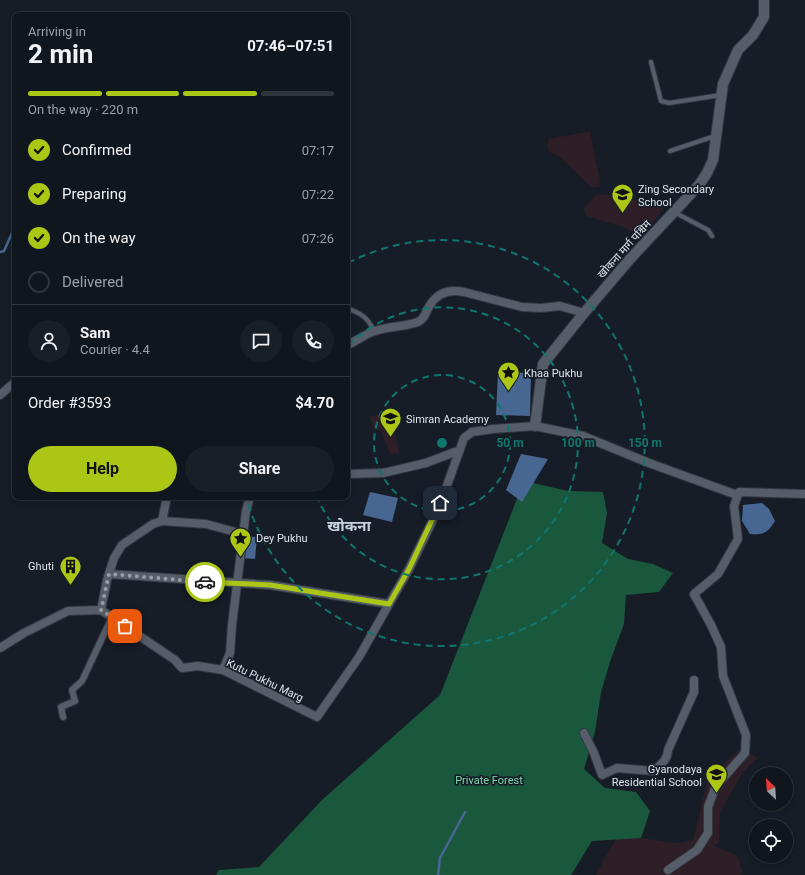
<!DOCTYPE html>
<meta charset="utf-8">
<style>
body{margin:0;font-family:Roboto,"Noto Sans Devanagari",sans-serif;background:#191f26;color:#f1f3f6;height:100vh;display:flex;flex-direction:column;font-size:15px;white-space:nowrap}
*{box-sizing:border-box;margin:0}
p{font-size:13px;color:#9c9fa4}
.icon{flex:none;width:22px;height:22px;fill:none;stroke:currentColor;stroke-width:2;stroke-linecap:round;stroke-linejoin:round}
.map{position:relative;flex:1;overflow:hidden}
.side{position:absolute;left:12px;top:12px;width:338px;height:488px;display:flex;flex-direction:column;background:#10161d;border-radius:8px;box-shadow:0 2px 6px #0003,0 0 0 1px #30353b}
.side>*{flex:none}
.needle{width:26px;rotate:335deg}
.tools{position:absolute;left:749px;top:767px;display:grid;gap:8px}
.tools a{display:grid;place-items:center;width:44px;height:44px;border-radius:50%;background:#10161d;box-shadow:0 2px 6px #0003,0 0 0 1px #30353b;font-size:20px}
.pin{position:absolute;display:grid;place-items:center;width:34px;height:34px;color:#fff;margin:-17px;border-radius:8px;box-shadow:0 2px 6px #0006}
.courier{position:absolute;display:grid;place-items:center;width:40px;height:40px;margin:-20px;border:3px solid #abc615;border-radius:50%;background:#fff;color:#222;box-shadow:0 1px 5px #0007}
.overview em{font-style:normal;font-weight:700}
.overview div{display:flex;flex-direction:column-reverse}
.overview{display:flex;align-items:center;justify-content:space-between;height:68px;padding:0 16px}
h1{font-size:26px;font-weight:700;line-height:30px}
.bar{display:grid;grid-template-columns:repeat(4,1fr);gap:6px 4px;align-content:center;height:48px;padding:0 16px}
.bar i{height:5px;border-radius:3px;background:#30353b}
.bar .current{background:#abc615}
.bar p{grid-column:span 4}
.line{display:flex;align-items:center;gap:10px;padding:0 16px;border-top:1px solid #30353b}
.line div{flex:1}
.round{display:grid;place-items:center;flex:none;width:42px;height:42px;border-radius:21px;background:#191f26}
ol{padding:0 16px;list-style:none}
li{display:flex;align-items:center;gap:12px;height:44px}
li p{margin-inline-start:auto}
li .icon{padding:4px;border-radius:50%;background:#abc615;color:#111;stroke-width:4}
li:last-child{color:#9c9fa4}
li i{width:22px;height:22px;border:2px solid #30353b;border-radius:50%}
.button{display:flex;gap:8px;margin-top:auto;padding:8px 16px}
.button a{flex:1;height:46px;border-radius:24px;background:#abc615;color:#111;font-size:16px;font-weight:700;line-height:46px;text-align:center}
.button a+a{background:#191f26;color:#f1f3f6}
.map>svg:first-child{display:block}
.education{fill:#2e1e27}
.forest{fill:#1a583e}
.water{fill:#476792}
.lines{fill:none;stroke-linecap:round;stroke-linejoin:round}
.stream{stroke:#476792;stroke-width:2.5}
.service-casing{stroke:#333740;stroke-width:6}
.pedestrian-casing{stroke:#333740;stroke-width:8}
.minor-casing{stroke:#333740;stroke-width:10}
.tertiary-casing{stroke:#333740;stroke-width:12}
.service{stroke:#555d69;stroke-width:4}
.pedestrian{stroke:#555d69;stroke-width:6}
.minor{stroke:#555d69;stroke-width:8}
.tertiary{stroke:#555d69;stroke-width:10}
.done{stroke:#989da6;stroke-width:4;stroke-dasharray:0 7.2}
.route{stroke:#abc615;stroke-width:5}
.ring{fill:none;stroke:#0f766e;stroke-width:2;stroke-dasharray:7 5}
.labels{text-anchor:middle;stroke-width:3.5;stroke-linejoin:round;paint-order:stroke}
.poi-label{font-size:11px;fill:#dee2ea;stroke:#161d27;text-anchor:start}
.street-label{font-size:11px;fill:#dee2ea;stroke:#161d27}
.park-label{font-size:11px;fill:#7ed8ab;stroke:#161d27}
.district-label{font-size:15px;font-weight:bold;fill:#c8d1e0;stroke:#161d27}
.centre{fill:#0f766e;stroke:#161d27;stroke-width:2}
.ring-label{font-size:12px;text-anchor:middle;font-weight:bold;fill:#0f766e;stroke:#161d27;stroke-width:3.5;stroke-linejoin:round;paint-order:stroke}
</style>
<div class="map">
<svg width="805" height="875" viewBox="0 0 805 875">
<rect width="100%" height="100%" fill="#161d27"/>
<!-- education -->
<path class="education" d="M 590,131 L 599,176 L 600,187 L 592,188 L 560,157 L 550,152 L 547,147 L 549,139 Z
M 597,194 L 616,196 L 664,207 L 644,235 L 644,238 L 624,227 L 586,216 L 584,208 Z
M 385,412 L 389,424 L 391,426 L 395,424 L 395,433 L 399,453 L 391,455 L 380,430 L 374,428 L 370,417 Z
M 741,748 L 758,758 L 743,772 L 720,812 L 719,842 L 714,846 L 737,855 L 743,873 L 741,875 L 596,875 L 606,855 L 619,835 L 677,843 L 693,840 L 708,778 Z"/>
<!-- forest -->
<path class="forest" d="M 524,481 L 568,491 L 603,492 L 607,513 L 602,543 L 628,559 L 653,564 L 673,573 L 659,592 L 626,595 L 624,624 L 611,659 L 601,692 L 595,732 L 584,769 L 605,788 L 636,792 L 650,811 L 641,838 L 592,841 L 571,875 L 216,875 L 219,870 L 259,867 L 322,800 L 440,695 Z"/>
<!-- water -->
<path class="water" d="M 498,372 L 531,373 L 530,416 L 496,415 Z
M 521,454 L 548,459 L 522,502 L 506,490 Z
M 370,492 L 398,498 L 392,522 L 363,515 Z
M 762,503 L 769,509 L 775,521 C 768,533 763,535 750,534 L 742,521 L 743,505 Z
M 244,536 L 257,537 L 255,559 L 241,558 Z"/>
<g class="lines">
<!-- stream -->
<path class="stream" d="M 0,252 L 4,251 L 12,233 L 15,232
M 438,875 L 440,858 L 465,812"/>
<defs>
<path id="service" d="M 651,62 L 661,101 L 669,103 L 721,95
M 670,151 L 715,136
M 674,212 L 708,230 L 712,236
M 347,308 C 361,314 367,316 374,331"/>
<path id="pedestrian" d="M 63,717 L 61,707 L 75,701 L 72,690 L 82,681 L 112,617"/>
<path id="minor" d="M 347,345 C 357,341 365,334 375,331 C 389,326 404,327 418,322 C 425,319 426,311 430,305 C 438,292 450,289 464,292 L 522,307 L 541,308 L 560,306 L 584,313
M 0,395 L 15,382
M 347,474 L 383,473 L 426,463 L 460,450
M 162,521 L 167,497
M 109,574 L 270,585 L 389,604 L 409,569 L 430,526 L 445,491 L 464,438 L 472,432 L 493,429 L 535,426 L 583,436 L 649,463 L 737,495 L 739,492 L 805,494
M 101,610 L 175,660 L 182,668 L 198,666 L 223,670 L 317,717 L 359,657 L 389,604
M 0,648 L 24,633 L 68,611 L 101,610 L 107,580 L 114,558 L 122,545 L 153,524 L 162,521 L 206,524 L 243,534
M 223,670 L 230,653 L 232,625 L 246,511 L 250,497
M 584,733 L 594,753 L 602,775 L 617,768 L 653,771 C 660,765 668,760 668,750 L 694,692 L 694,680
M 668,870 L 697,850 L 708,833 L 708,807 L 716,786 L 745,753 L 746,735 L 723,676 L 721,647 L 711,625 L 694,594 L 718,574 L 738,539 L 734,506 L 739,492"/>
<path id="tertiary" d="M 535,426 L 543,364 L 584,313 L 630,259 L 699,185 L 707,173 L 713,160 L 723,84 L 738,50 L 753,35 L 764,17 L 764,0"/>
</defs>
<!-- service casing -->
<use href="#service" class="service-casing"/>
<!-- pedestrian casing -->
<use href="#pedestrian" class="pedestrian-casing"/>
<!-- minor casing -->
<use href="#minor" class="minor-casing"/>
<!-- tertiary casing -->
<use href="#tertiary" class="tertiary-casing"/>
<!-- service -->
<use href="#service" class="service"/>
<!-- pedestrian -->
<use href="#pedestrian" class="pedestrian"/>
<!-- minor -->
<use href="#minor" class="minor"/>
<!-- tertiary -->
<use href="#tertiary" class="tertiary"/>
</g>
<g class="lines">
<!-- done -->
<path class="done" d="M 125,626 L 101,610 L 109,574 L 205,582"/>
<!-- route -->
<path class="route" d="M 205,582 L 270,585 L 389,604 L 409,569 L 440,503"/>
</g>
<!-- distance rings -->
<g class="ring">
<circle cx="442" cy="443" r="68"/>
<path d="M348 345A136 136 0 1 1 317 497"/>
<path d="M348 263A203 203 0 1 1 246 497"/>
</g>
<!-- icons -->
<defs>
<symbol id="school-pin" viewBox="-11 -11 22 30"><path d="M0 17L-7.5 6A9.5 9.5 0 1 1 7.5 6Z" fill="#abc615" stroke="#161d27"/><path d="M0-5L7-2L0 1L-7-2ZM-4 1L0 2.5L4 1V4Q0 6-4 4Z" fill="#111"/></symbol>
<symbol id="sight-pin" viewBox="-11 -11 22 30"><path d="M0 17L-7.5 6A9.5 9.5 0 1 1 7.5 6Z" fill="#abc615" stroke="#161d27"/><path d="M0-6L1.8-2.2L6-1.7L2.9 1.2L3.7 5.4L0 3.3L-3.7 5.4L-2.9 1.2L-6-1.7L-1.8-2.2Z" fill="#111"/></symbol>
<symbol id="building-pin" viewBox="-11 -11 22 30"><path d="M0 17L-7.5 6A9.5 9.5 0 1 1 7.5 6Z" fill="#abc615" stroke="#161d27"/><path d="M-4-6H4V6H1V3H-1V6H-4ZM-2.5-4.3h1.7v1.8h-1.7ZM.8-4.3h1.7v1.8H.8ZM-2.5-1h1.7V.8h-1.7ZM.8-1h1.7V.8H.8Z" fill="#111"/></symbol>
</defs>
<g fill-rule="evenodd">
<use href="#school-pin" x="610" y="182" width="25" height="34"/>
<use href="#sight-pin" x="496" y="360" width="25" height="34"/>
<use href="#school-pin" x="378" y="406" width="25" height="34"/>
<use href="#sight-pin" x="228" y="526" width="25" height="34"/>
<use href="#building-pin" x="58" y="554" width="25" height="34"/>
<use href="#school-pin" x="704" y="762" width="25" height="34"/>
</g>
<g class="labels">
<!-- poi labels -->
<g class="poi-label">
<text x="638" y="193">Zing Secondary<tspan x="638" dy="13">School</tspan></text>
<text x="524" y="377">Khaa Pukhu</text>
<text x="406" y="423">Simran Academy</text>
<text x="256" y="542">Dey Pukhu</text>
<text x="54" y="570" text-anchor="end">Ghuti</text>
<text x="702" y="773" text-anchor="end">Gyanodaya<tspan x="702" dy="13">Residential School</tspan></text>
</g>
<!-- street labels -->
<g class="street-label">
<text transform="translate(624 249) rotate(-48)" y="4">खोकना मार्ग पश्चिम</text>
<text transform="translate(265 680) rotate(26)" y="4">Kutu Pukhu Marg</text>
</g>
<!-- park labels -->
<g class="park-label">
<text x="489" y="784">Private Forest</text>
</g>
<!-- district labels -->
<g class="district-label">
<text x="349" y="531">खोकना</text>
</g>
</g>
<circle cx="442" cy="443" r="6" class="centre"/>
<g class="ring-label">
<text x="510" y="447">50 m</text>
<text x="578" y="447">100 m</text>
<text x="645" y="447">150 m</text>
</g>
</svg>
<div class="tools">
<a><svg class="needle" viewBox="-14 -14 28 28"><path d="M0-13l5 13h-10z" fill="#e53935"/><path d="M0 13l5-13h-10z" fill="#9c9fa4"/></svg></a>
<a><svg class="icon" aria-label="locate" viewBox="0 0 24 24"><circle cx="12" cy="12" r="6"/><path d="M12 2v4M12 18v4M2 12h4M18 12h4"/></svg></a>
</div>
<div class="pin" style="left:125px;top:626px;background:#ea580c"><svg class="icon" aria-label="bag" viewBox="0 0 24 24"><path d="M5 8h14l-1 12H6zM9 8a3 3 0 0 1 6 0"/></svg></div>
<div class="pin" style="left:440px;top:503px;background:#1f2937"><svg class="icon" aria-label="home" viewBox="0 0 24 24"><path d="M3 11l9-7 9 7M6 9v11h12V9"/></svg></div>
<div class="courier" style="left:205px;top:582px"><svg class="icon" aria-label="car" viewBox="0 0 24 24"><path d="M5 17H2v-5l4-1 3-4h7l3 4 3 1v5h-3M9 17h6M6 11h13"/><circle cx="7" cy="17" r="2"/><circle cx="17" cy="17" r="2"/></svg></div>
<section class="side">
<div class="overview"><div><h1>2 min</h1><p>Arriving in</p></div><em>07:46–07:51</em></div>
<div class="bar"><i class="current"></i><i class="current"></i><i class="current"></i><i></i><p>On the way · 220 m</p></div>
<ol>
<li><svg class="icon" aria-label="check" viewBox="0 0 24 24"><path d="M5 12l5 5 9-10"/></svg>Confirmed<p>07:17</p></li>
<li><svg class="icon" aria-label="check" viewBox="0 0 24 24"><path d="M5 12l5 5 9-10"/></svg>Preparing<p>07:22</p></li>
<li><svg class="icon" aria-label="check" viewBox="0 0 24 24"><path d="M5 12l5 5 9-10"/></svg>On the way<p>07:26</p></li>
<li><i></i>Delivered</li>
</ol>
<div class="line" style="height:72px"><a class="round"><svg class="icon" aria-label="person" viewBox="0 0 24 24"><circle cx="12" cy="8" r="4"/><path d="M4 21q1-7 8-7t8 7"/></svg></a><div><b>Sam</b><p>Courier · 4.4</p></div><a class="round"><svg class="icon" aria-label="chat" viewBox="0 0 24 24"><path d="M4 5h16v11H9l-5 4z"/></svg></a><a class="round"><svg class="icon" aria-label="phone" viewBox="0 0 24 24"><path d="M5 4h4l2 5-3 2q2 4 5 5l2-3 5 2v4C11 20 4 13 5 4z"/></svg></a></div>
<div class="line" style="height:52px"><div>Order #3593</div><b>$4.70</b></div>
<div class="button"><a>Help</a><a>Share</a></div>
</section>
</div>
